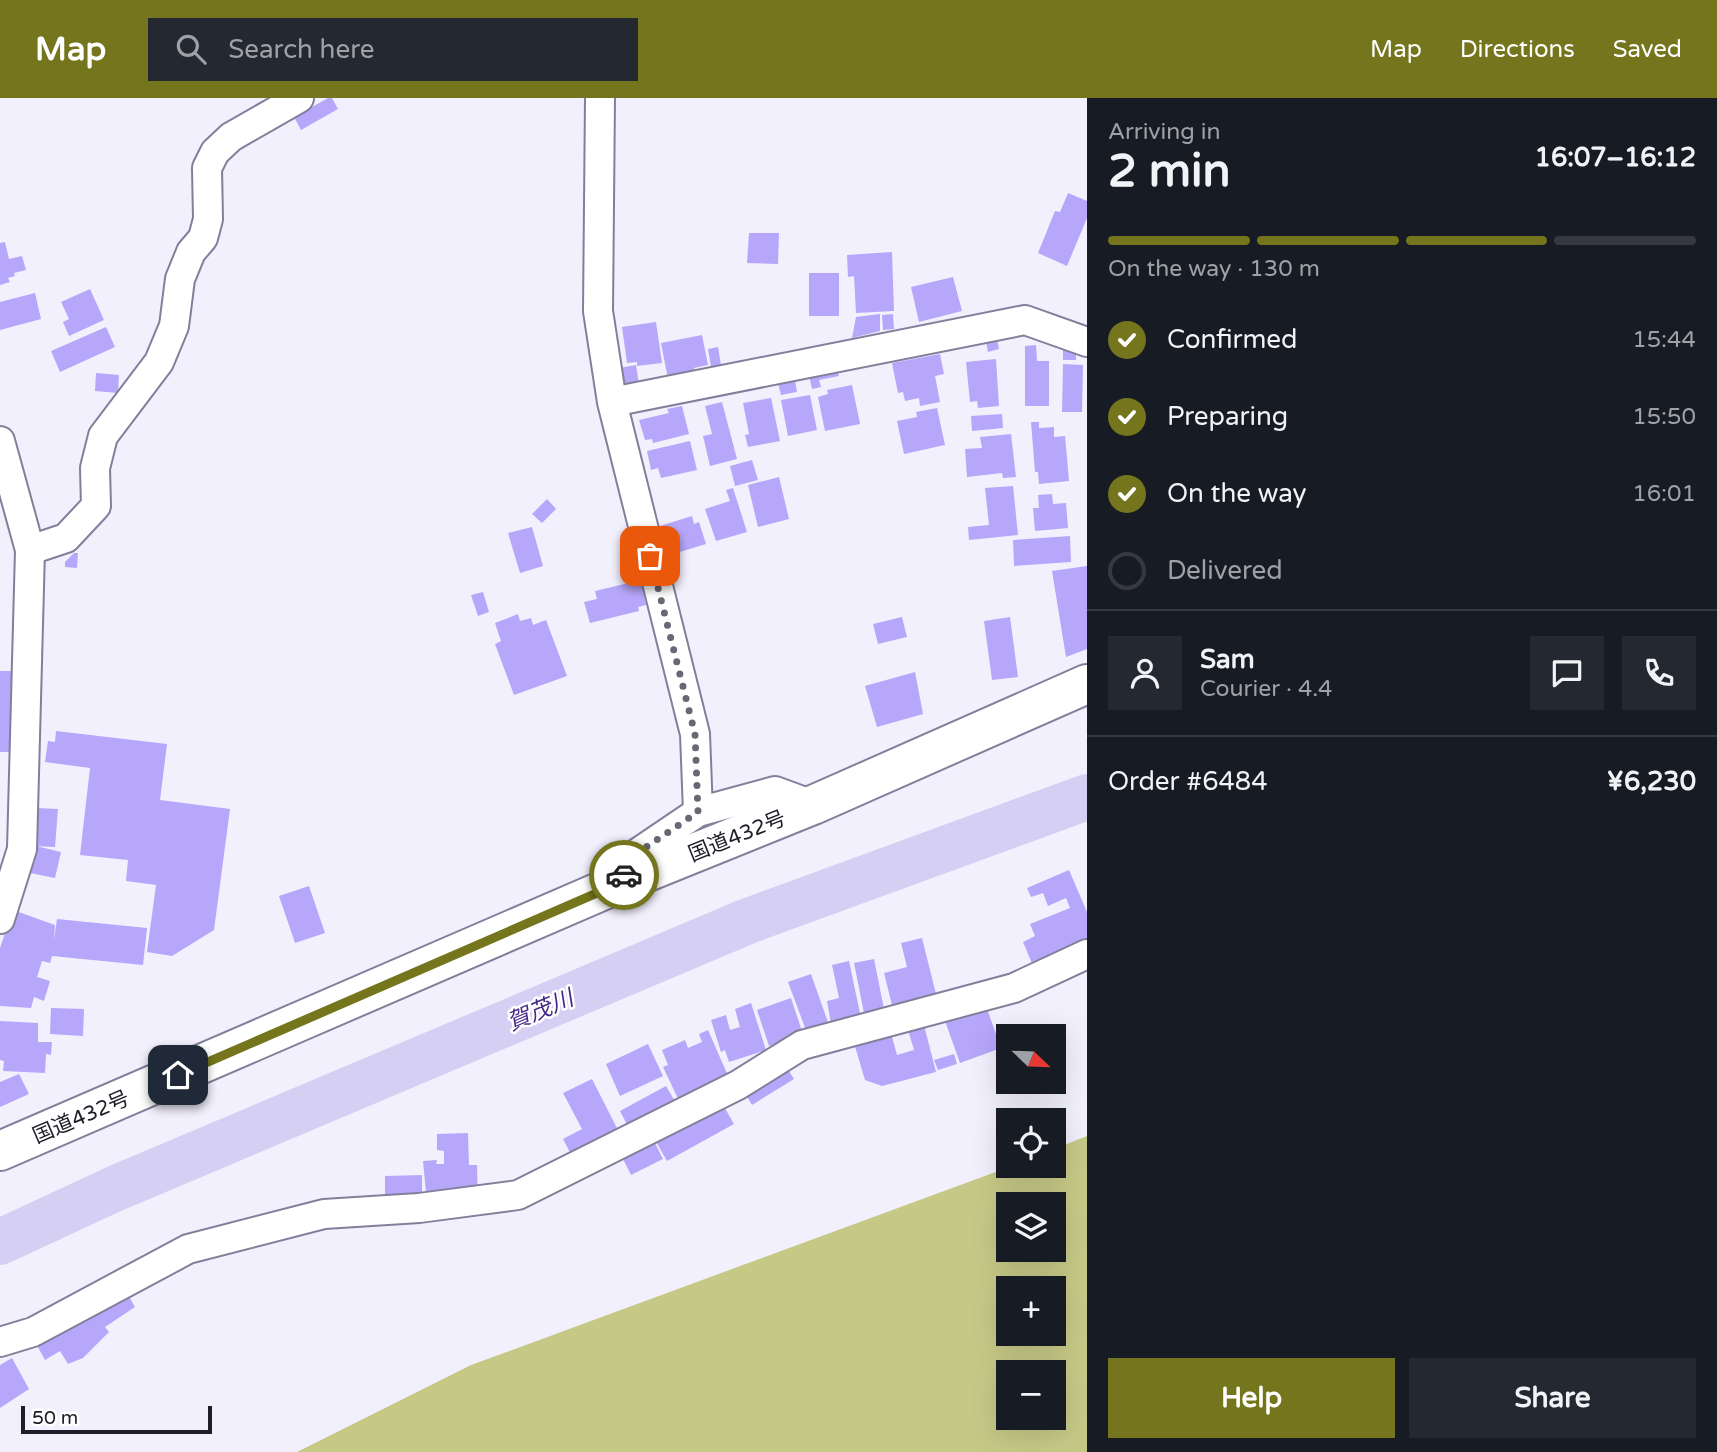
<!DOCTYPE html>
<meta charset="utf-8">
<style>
body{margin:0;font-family:"Varela Round","Noto Sans JP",sans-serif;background:#242831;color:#f1f3f6;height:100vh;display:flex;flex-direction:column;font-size:26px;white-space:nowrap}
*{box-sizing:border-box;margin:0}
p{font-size:23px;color:#9ea1a6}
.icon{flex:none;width:38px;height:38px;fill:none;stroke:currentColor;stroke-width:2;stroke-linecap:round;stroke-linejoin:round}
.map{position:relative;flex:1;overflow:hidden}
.drawer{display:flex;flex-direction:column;background:#171b24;width:630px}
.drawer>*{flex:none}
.needle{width:46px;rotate:113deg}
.tools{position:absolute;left:996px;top:926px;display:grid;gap:14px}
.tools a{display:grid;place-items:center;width:70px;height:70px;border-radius:0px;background:#171b24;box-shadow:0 7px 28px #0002;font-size:35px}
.scale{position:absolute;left:21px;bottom:18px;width:191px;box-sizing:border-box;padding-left:7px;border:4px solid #1f1d28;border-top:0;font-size:19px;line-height:24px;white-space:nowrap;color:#1f1d28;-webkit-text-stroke:5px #fff;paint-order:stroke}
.pin{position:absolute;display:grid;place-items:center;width:60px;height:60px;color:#fff;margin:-30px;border-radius:14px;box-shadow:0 4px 10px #0006}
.courier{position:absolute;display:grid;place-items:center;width:70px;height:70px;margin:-35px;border:5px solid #74751c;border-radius:50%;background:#fff;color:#222;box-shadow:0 2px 9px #0007}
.headline em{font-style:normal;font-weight:800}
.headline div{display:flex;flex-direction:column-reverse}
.headline{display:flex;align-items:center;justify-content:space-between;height:119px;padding:0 21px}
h1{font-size:46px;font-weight:800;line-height:52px}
.bar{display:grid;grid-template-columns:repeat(4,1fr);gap:10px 7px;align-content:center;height:84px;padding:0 21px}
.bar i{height:9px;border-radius:5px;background:#363941}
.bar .active{background:#74751c}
.bar p{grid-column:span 4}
.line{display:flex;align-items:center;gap:18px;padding:0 21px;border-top:2px solid #363941}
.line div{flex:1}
.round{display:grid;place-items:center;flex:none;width:74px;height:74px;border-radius:0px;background:#242831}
ol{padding:0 21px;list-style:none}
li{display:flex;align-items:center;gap:21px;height:77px}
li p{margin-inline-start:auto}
li .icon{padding:7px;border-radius:50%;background:#74751c;color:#fff;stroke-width:4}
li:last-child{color:#9ea1a6}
li i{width:38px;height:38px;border:4px solid #363941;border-radius:50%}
.button{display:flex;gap:14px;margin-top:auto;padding:14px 21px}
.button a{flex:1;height:80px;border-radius:0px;background:#74751c;color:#fff;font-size:28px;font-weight:800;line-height:80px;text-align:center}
.button a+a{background:#242831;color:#f1f3f6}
header{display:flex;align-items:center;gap:42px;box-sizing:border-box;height:98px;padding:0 35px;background:#74751c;color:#fff}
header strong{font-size:33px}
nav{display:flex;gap:38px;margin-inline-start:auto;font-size:24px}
.search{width:490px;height:63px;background:#242831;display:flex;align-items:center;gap:18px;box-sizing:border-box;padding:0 24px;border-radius:0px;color:#9ea1a6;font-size:26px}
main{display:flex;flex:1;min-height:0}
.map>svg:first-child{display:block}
.green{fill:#c6c986;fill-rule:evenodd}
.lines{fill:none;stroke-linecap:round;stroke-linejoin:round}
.river{stroke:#d5d0f3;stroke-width:46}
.building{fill:#b7a7fb}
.street-casing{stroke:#837f9b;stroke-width:32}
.highway-casing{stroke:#837f9b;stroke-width:42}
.street{stroke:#fff;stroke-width:28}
.highway{stroke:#fff;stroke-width:38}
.done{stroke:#696773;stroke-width:7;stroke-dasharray:0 12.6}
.route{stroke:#74751c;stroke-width:9}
.labels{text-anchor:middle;stroke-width:5;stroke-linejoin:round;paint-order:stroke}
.street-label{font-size:21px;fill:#1f1d28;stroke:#fff}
.water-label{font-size:23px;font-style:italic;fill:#452885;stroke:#fff}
</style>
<header>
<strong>Map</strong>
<div class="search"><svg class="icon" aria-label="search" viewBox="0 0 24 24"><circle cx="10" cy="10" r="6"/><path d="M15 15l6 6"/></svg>Search here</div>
<nav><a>Map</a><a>Directions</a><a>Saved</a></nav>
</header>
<main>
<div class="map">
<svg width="1087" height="1354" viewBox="0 0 1087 1354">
<rect width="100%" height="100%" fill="#f2f0fd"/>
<!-- green -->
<path class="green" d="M 1087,1038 L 1087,1354 L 297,1354 L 471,1267 L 1012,1068 L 1054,1068 L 1054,1051 ZM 1008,1106 L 1054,1106 L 1054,1152 L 1008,1152 ZM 1008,1190 L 1054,1190 L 1054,1236 L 1008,1236 ZM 1008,1274 L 1054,1274 L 1054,1320 L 1008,1320 Z"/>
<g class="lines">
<!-- river -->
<path class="river" d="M 0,1144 L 114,1091 L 748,823 L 1087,699"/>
</g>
<!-- building -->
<path class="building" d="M 328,0 L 332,0 L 338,11 L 301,32 L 294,19 Z
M 1068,95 L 1087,103 L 1087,120 L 1067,168 L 1038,155 L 1055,113 L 1060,114 Z
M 749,135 L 779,135 L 778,166 L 747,165 Z
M 5,144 L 9,161 L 22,158 L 26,172 L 14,175 L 15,178 L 8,180 L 10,184 L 0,187 L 0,145 Z
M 892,154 L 894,213 L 856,215 L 854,178 L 848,179 L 847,157 Z
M 809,175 L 839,175 L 839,218 L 809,218 Z
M 953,179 L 962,213 L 919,224 L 911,189 Z
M 90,191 L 104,222 L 69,238 L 63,224 L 69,221 L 61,204 Z
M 35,195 L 41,221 L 0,232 L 0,204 Z
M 880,216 L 880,233 L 852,240 L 856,219 Z
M 893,216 L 894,231 L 883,232 L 882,217 Z
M 656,224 L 662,265 L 637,268 L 637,264 L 627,265 L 622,229 Z
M 106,229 L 115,249 L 60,274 L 51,253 Z
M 702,237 L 708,267 L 694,270 L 695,276 L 668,281 L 661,245 Z
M 997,241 L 999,251 L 988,254 L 986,244 Z
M 1036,247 L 1037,263 L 1049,263 L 1049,308 L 1025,308 L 1025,248 Z
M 1063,247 L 1076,248 L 1076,262 L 1063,262 Z
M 718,249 L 721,267 L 711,269 L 708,251 Z
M 940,256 L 944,276 L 935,278 L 940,304 L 920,308 L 919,300 L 905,303 L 903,294 L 898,295 L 892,265 Z
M 996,261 L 999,308 L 978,310 L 977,303 L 970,304 L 966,264 Z
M 1063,266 L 1083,267 L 1082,314 L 1062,314 Z
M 636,267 L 639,286 L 618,290 L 614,271 Z
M 837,272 L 839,278 L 819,282 L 821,289 L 812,291 L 809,277 Z
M 96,275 L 119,277 L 118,295 L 95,293 Z
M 795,282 L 797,294 L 781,297 L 778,285 Z
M 852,287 L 860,326 L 825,333 L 818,299 L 828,296 L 827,292 Z
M 810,297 L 817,332 L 788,338 L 781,302 Z
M 771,300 L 780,343 L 748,349 L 745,337 L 749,336 L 743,305 Z
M 722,304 L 737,361 L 710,368 L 703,338 L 712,336 L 705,308 Z
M 682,308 L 689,336 L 653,345 L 652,341 L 645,342 L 639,322 L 669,315 L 667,311 Z
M 937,310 L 945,347 L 904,356 L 897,323 L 917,319 L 916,314 Z
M 1002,316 L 1003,330 L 972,333 L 971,318 Z
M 1031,324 L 1039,324 L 1039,330 L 1054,329 L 1054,339 L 1065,338 L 1069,383 L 1039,386 L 1038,374 L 1035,374 Z
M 1011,336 L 1016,379 L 1003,380 L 1002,375 L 967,379 L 965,351 L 982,350 L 980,339 Z
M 690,343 L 697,372 L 661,380 L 658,370 L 651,372 L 647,353 Z
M 752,362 L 758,382 L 735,388 L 730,368 Z
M 779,379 L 789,421 L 758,429 L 748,387 Z
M 1013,388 L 1018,437 L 969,442 L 968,429 L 989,427 L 985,390 Z
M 733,390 L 747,434 L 716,443 L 705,411 L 730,403 L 726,392 Z
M 1052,396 L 1053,406 L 1066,405 L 1068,430 L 1035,433 L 1033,410 L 1039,410 L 1038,397 Z
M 547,401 L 556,411 L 542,425 L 532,416 Z
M 692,418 L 694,426 L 699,424 L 706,446 L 670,457 L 660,428 Z
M 532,429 L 543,468 L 520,475 L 508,435 Z
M 1070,438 L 1071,464 L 1014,468 L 1013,442 Z
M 74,455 L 78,455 L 77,470 L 65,469 L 65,464 Z
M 1087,468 L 1087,551 L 1066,559 L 1052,473 Z
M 641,482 L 646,507 L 638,509 L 639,513 L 590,525 L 584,504 L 597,501 L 595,493 Z
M 483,494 L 489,514 L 478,518 L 471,497 Z
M 518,516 L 520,523 L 531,520 L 533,527 L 546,522 L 567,578 L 514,597 L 495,546 L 501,543 L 495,525 Z
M 902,519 L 907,539 L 878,546 L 873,526 Z
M 1010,519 L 1018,579 L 992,582 L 984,523 Z
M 0,573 L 19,573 L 17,654 L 0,654 Z
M 915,574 L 923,616 L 877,629 L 865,588 Z
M 56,633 L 167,646 L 160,702 L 230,711 L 214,832 L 172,858 L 147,854 L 156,787 L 126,783 L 128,762 L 80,757 L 90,670 L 45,664 L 48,643 L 55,644 Z
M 36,710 L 58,711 L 55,749 L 33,748 Z
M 36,748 L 61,754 L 55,780 L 30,775 Z
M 1069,772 L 1087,814 L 1087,846 L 1033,868 L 1023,844 L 1035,838 L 1030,826 L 1070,810 L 1066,800 L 1048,808 L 1043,795 L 1031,799 L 1027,790 Z
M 309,788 L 325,835 L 295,845 L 279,798 Z
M 13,812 L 55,827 L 54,842 L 57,821 L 147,830 L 143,867 L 52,858 L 50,865 L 42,863 L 37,879 L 50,883 L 44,903 L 34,899 L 31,910 L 0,908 L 0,850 Z
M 922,840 L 936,896 L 892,907 L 884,875 L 907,869 L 901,845 Z
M 874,861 L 885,916 L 865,920 L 854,865 Z
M 849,863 L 861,920 L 831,926 L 827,903 L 839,900 L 832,867 Z
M 811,876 L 829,927 L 807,935 L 788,884 Z
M 791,900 L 803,936 L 769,948 L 757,912 Z
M 751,905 L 766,952 L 729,964 L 725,952 L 721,954 L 711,922 L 726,917 L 730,932 L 740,929 L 735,911 Z
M 986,908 L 1001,950 L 960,965 L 945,923 Z
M 51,910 L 84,911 L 83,938 L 50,936 Z
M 0,923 L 38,925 L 38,944 L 52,944 L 51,957 L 46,956 L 45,975 L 3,973 L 4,963 L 0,962 Z
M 924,927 L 936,974 L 882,988 L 865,982 L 854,945 L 891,935 L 897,957 L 914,952 L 908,932 Z
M 708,932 L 729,980 L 681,1007 L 663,969 L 668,967 L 662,952 L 685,942 L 688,950 L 702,944 L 699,936 Z
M 648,946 L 663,978 L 620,998 L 606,966 Z
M 954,956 L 957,966 L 938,972 L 934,962 Z
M 785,967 L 794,981 L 752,1007 L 743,992 Z
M 19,976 L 29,996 L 0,1009 L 0,984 Z
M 592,981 L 622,1040 L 575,1064 L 563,1041 L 582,1031 L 563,995 Z
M 666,988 L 679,1010 L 632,1036 L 620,1013 Z
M 722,1005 L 734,1026 L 667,1063 L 655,1042 Z
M 468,1035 L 469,1067 L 477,1067 L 478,1104 L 427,1105 L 423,1063 L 437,1062 L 436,1066 L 444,1066 L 444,1053 L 437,1052 L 437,1036 Z
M 655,1045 L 663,1061 L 631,1077 L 623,1061 Z
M 422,1077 L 422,1104 L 385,1104 L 385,1078 Z
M 127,1195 L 135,1209 L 105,1229 L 109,1234 L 83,1260 L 68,1266 L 60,1253 L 45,1262 L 34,1242 Z
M 12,1260 L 29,1291 L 0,1310 L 0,1267 Z"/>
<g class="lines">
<defs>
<path id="street" d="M 600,0 L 598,213 L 612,304 L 695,636 L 698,714
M 612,304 L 1025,222 L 1087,244
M 0,343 L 30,452
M 620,785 L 633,758 L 698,714 L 775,693 L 813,707
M 0,821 L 22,751 L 30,452 L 66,440 L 96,408 L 95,370 L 103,338 L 159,264 L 174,228 L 180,181 L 191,154 L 203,140 L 208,121 L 207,70 L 215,54 L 231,39 L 299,0
M 0,1244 L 33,1234 L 188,1151 L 324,1116 L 419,1110 L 518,1097 L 738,987 L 802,947 L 1014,890 L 1087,856"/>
<path id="highway" d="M 0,1053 L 620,785 L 813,707 L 1087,586"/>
</defs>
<!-- street casing -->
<use href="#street" class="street-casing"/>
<!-- highway casing -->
<use href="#highway" class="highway-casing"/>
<!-- street -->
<use href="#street" class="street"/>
<!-- highway -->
<use href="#highway" class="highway"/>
</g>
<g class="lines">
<!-- done -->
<path class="done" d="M 624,777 L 633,758 L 698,714 L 695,636 L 650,458"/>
<!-- route -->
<path class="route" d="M 178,977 L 620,785 L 624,777"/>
</g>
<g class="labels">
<!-- street labels -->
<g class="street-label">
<text transform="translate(737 738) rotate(-22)" y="7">国道432号</text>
<text transform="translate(81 1019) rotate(-23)" y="7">国道432号</text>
</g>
<!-- water labels -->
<g class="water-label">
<text transform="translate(540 912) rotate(-23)" y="8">賀茂川</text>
</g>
</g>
</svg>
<div class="tools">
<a><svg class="needle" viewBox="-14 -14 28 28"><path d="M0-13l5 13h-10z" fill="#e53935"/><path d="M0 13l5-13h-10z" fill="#9ea1a6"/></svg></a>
<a><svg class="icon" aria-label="locate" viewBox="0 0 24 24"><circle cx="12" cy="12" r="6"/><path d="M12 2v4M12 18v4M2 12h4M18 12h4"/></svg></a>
<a><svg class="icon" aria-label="layers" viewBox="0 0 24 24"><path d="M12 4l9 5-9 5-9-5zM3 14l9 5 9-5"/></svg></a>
<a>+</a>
<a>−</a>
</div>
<div class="scale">50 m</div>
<div class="pin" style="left:650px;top:458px;background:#ea580c"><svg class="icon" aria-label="bag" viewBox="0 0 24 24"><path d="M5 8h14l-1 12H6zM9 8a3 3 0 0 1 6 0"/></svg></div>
<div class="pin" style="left:178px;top:977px;background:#1f2937"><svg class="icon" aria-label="home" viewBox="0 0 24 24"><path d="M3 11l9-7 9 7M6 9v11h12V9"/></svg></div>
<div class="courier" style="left:624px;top:777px"><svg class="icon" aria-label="car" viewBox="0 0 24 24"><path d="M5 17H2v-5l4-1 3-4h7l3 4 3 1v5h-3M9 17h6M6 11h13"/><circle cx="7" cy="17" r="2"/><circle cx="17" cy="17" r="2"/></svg></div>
</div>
<section class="drawer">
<div class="headline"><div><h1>2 min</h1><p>Arriving in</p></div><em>16:07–16:12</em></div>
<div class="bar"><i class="active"></i><i class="active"></i><i class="active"></i><i></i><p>On the way · 130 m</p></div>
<ol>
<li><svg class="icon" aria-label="check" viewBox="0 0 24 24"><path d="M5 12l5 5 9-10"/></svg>Confirmed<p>15:44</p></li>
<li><svg class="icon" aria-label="check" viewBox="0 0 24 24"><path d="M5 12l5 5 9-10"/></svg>Preparing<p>15:50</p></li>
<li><svg class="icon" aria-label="check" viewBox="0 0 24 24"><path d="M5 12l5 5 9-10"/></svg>On the way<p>16:01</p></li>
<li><i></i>Delivered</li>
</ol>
<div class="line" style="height:126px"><a class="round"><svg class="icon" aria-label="person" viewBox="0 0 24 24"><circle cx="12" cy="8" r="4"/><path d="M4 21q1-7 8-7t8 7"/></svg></a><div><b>Sam</b><p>Courier · 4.4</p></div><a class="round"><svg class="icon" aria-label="chat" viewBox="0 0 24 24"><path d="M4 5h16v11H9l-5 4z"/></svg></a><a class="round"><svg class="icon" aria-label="phone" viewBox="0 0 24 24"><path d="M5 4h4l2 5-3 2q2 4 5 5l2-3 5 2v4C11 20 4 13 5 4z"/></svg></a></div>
<div class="line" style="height:91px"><div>Order #6484</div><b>¥6,230</b></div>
<div class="button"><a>Help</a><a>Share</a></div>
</section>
</main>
